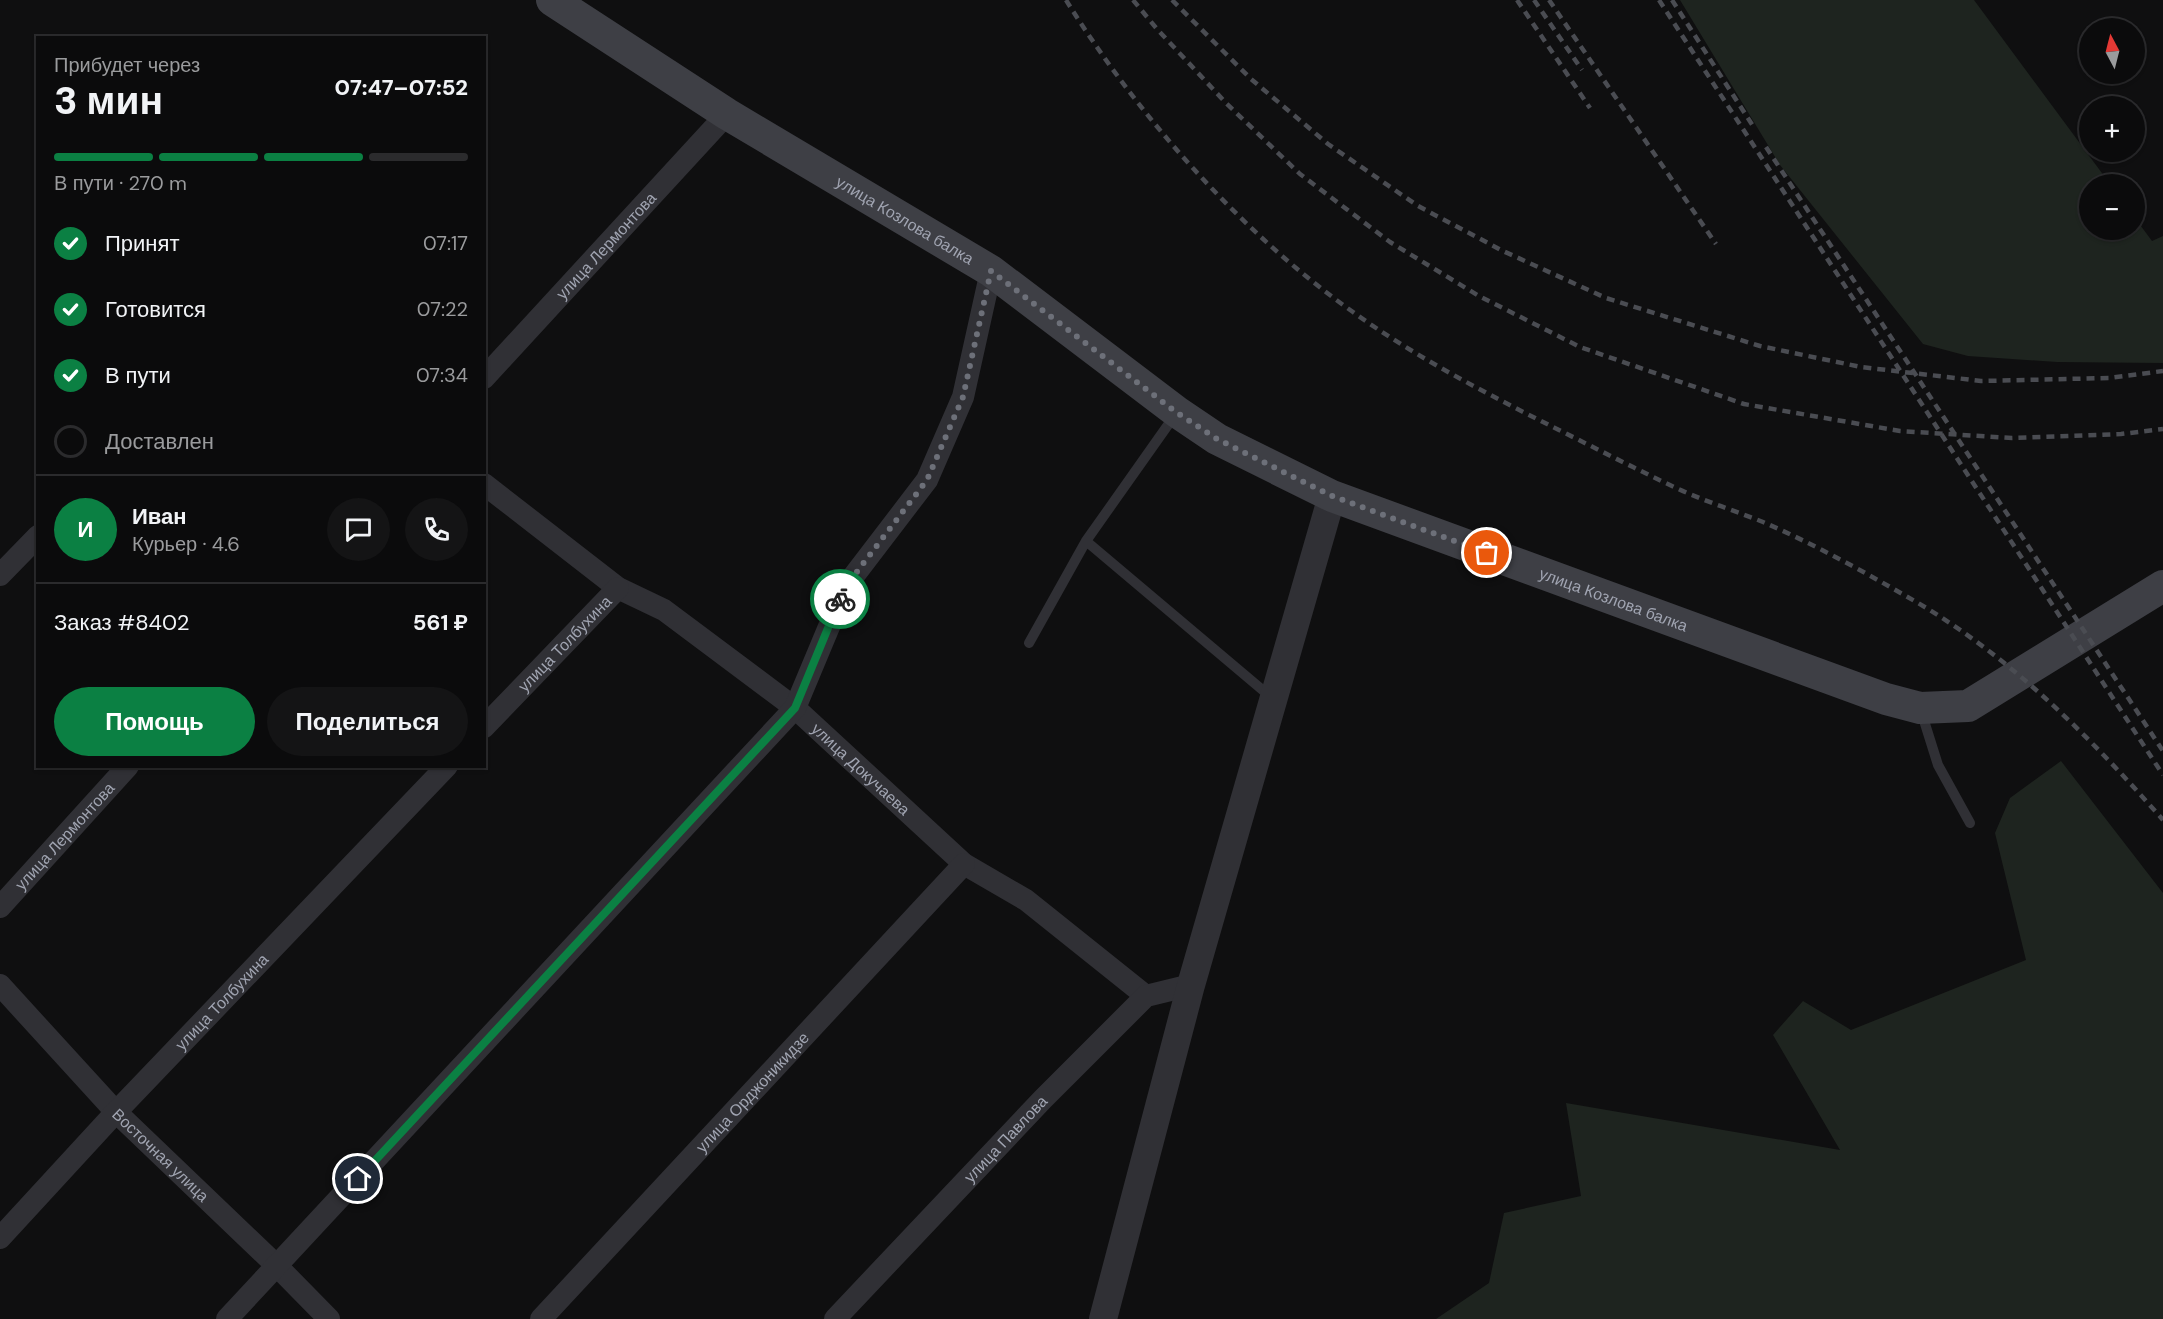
<!DOCTYPE html>
<html lang="ru">
<meta charset="utf-8">
<style>
body{margin:0;font-family:"DM Sans",sans-serif;background:#141415;color:#f1f3f6;height:100vh;display:flex;flex-direction:column;font-size:22px;white-space:nowrap}
*{box-sizing:border-box;margin:0}
p{font-size:20px;color:#9a9b9d}
.icon{flex:none;width:33px;height:33px;fill:none;stroke:currentColor;stroke-width:2;stroke-linecap:round;stroke-linejoin:round}
.map{position:relative;flex:1;overflow:hidden}
.drawer{position:absolute;left:36px;top:36px;width:450px;height:732px;display:flex;flex-direction:column;background:#0b0b0c;border-radius:0px;box-shadow:0 2px 4px #0004,0 0 0 2px #2b2b2d}
.drawer>*{flex:none}
.needle{width:39px;rotate:353deg}
.buttons{position:absolute;left:2079px;top:18px;display:grid;gap:12px}
.buttons a{display:grid;place-items:center;width:66px;height:66px;border-radius:50%;background:#0b0b0c;box-shadow:0 2px 4px #0004,0 0 0 2px #2b2b2d;font-size:30px}
.pin{position:absolute;display:grid;place-items:center;width:51px;height:51px;color:#fff;margin:-26px;border:3px solid #fff;border-radius:50%;box-shadow:0 2px 6px #0007}
.courier{position:absolute;display:grid;place-items:center;width:60px;height:60px;margin:-30px;border:4px solid #0b8043;border-radius:50%;background:#fff;color:#222;box-shadow:0 2px 8px #0007}
.overview em{font-style:normal;font-weight:800}
.overview div{display:flex;flex-direction:column-reverse}
.overview{display:flex;align-items:center;justify-content:space-between;height:102px;padding:0 18px}
h1{font-size:39px;font-weight:800;line-height:45px}
.bar{display:grid;grid-template-columns:repeat(4,1fr);gap:9px 6px;align-content:center;height:72px;padding:0 18px}
.bar i{height:8px;border-radius:4px;background:#2b2b2d}
.bar .selected{background:#0b8043}
.bar p{grid-column:span 4}
.line{display:flex;align-items:center;gap:15px;padding:0 18px;border-top:2px solid #2b2b2d}
.line div{flex:1}
.round{display:grid;place-items:center;flex:none;width:63px;height:63px;border-radius:32px;background:#141415}
ol{padding:0 18px;list-style:none}
li{display:flex;align-items:center;gap:18px;height:66px}
li p{margin-inline-start:auto}
li .icon{padding:6px;border-radius:50%;background:#0b8043;color:#fff;stroke-width:4}
li:last-child{color:#9a9b9d}
li i{width:33px;height:33px;border:3px solid #2b2b2d;border-radius:50%}
.action{display:flex;gap:12px;margin-top:auto;padding:12px 18px}
.action a{flex:1;height:69px;border-radius:36px;background:#0b8043;color:#fff;font-size:24px;font-weight:800;line-height:69px;text-align:center}
.action a+a{background:#141415;color:#f1f3f6}
.map>svg:first-child{display:block}
.green{fill:#1e241f}
.lines{fill:none;stroke-linecap:round;stroke-linejoin:round}
.service{stroke:#303035;stroke-width:10}
.minor{stroke:#303035;stroke-width:22}
.tertiary{stroke:#303035;stroke-width:28}
.secondary{stroke:#3e3f45;stroke-width:32}
.rail{stroke:#4a4c52;stroke-width:4.5;stroke-dasharray:8 6;stroke-linecap:butt}
.done{stroke:#6d7079;stroke-width:6;stroke-dasharray:0 10.8}
.route{stroke:#0b8043;stroke-width:8}
.labels{text-anchor:middle;stroke-width:6;stroke-linejoin:round;paint-order:stroke}
.street-label{font-size:16px;fill:#a0a4b1;stroke:#0a0a0b}
</style>
<div class="map">
<svg width="2163" height="1319" viewBox="0 0 2163 1319">
<rect width="100%" height="100%" fill="#0f0f10"/>
<!-- green -->
<path class="green" d="M 1680,0 L 1974,0 L 2110,184 L 2090,184 L 2090,230 L 2134,230 L 2135,218 L 2152,241 L 2163,236 L 2163,363 L 2057,362 L 1968,356 L 1923,344 L 1780,165 Z
M 2061,761 L 2163,893 L 2163,1319 L 1436,1319 L 1489,1283 L 1504,1213 L 1581,1196 L 1566,1103 L 1840,1150 L 1773,1035 L 1803,1001 L 1851,1030 L 2026,960 L 1995,833 L 2010,798 Z"/>
<g class="lines">
<!-- service -->
<path class="service" d="M 1175,415 L 1086,541 L 1272,698
M 1029,643 L 1086,541
M 1921,711 L 1938,765 L 1970,823"/>
<!-- minor -->
<g class="minor">
<path id="s1" d="M 484,378 L 727,114"/>
<path id="s2" d="M 484,484 L 618,588 L 664,610 L 795,708 L 964,864 L 1026,900 L 1146,996"/>
<path d="M 0,575 L 38,536"/>
<path id="s3" d="M 484,727 L 618,588"/>
<path id="s4" d="M 0,907 L 128,766"/>
<path id="s5" d="M 0,985 L 116,1112 L 277,1266 L 329,1319"/>
<path id="s6" d="M 0,1238 L 116,1112 L 447,766"/>
<path d="M 227,1319 L 795,708 L 846,586 L 927,480 L 963,397 L 991,271"/>
<path id="s7" d="M 541,1319 L 964,864"/>
<path id="s8" d="M 835,1319 L 1043,1099 L 1146,996 L 1191,985"/>
</g>
<!-- tertiary -->
<path class="tertiary" d="M 1103,1319 L 1191,985 L 1332,496"/>
<!-- secondary -->
<path class="secondary" id="s9" d="M 552,0 L 727,114 L 991,271 L 1177,412 L 1217,439 L 1332,496 L 1886,699 L 1920,708 L 1968,706 L 2163,586"/>
<!-- rail -->
<path class="rail" d="M 1066,0 C 1138,116 1241,233 1353,312 C 1417,358 1489,395 1559,430 C 1597,449 1634,468 1672,486 C 1701,500 1733,510 1763,522 C 1816,545 1868,574 1918,603 C 2013,659 2091,738 2163,820
M 1133,0 L 1157,29 L 1226,103 L 1300,174 L 1390,242 L 1479,296 L 1580,347 L 1744,404 L 1900,431 L 2012,438 L 2121,434 L 2163,429
M 1172,0 L 1251,79 L 1328,144 L 1418,206 L 1503,251 L 1606,298 L 1760,346 L 1861,367 L 1981,381 L 2109,378 L 2163,371
M 1517,0 L 1590,108
M 1534,0 L 1582,70
M 1549,0 L 1716,244
M 1659,0 L 2163,775
M 1672,0 L 1753,126
M 1766,147 L 2163,751"/>
</g>
<g class="lines">
<!-- done -->
<path class="done" d="M 840,599 L 846,586 L 927,480 L 963,397 L 991,271 L 1176,412 L 1217,439 L 1332,496 L 1487,553"/>
<!-- route -->
<path class="route" d="M 358,1179 L 795,708 L 840,599"/>
</g>
<g class="labels">
<!-- street labels -->
<g class="street-label">
<text dy="6" stroke="none"><textPath href="#s9" startOffset="416">улица Козлова балка</textPath></text>
<text dy="6" stroke="none"><textPath href="#s1" startOffset="180">улица Лермонтова</textPath></text>
<text dy="6" stroke="none"><textPath href="#s9" startOffset="1226">улица Козлова балка</textPath></text>
<text dy="6" stroke="none"><textPath href="#s3" startOffset="116">улица Толбухина</textPath></text>
<text dy="6" stroke="none"><textPath href="#s2" startOffset="474">улица Докучаева</textPath></text>
<text dy="6" stroke="none"><textPath href="#s4" startOffset="96">улица Лермонтова</textPath></text>
<text dy="6" stroke="none"><textPath href="#s6" startOffset="324">улица Толбухина</textPath></text>
<text dy="6" stroke="none"><textPath href="#s7" startOffset="310">улица Орджоникидзе</textPath></text>
<text dy="6" stroke="none"><textPath href="#s8" startOffset="248">улица Павлова</textPath></text>
<text dy="6" stroke="none"><textPath href="#s5" startOffset="234">Восточная улица</textPath></text>
</g>
</g>
</svg>
<div class="buttons">
<a><svg class="needle" viewBox="-14 -14 28 28"><path d="M0-13l5 13h-10z" fill="#e53935"/><path d="M0 13l5-13h-10z" fill="#9a9b9d"/></svg></a>
<a>+</a>
<a>−</a>
</div>
<div class="pin" style="left:1487px;top:553px;background:#ea580c"><svg class="icon" aria-label="bag" viewBox="0 0 24 24"><path d="M5 8h14l-1 12H6zM9 8a3 3 0 0 1 6 0"/></svg></div>
<div class="pin" style="left:358px;top:1179px;background:#1f2937"><svg class="icon" aria-label="home" viewBox="0 0 24 24"><path d="M3 11l9-7 9 7M6 9v11h12V9"/></svg></div>
<div class="courier" style="left:840px;top:599px"><svg class="icon" aria-label="bike" viewBox="0 0 24 24"><circle cx="6" cy="16" r="4"/><circle cx="18" cy="16" r="4"/><path d="M6 16l4-8h5l3 8M10 8l3 8H6M13 5h3"/></svg></div>
<section class="drawer">
<div class="overview"><div><h1>3 мин</h1><p>Прибудет через</p></div><em>07:47–07:52</em></div>
<div class="bar"><i class="selected"></i><i class="selected"></i><i class="selected"></i><i></i><p>В пути · 270 m</p></div>
<ol>
<li><svg class="icon" aria-label="check" viewBox="0 0 24 24"><path d="M5 12l5 5 9-10"/></svg>Принят<p>07:17</p></li>
<li><svg class="icon" aria-label="check" viewBox="0 0 24 24"><path d="M5 12l5 5 9-10"/></svg>Готовится<p>07:22</p></li>
<li><svg class="icon" aria-label="check" viewBox="0 0 24 24"><path d="M5 12l5 5 9-10"/></svg>В пути<p>07:34</p></li>
<li><i></i>Доставлен</li>
</ol>
<div class="line" style="height:108px"><b class="round" style="background:#0b8043;color:#fff">И</b><div><b>Иван</b><p>Курьер · 4.6</p></div><a class="round"><svg class="icon" aria-label="chat" viewBox="0 0 24 24"><path d="M4 5h16v11H9l-5 4z"/></svg></a><a class="round"><svg class="icon" aria-label="phone" viewBox="0 0 24 24"><path d="M5 4h4l2 5-3 2q2 4 5 5l2-3 5 2v4C11 20 4 13 5 4z"/></svg></a></div>
<div class="line" style="height:78px"><div>Заказ #8402</div><b>561 ₽</b></div>
<div class="action"><a>Помощь</a><a>Поделиться</a></div>
</section>
</div>
